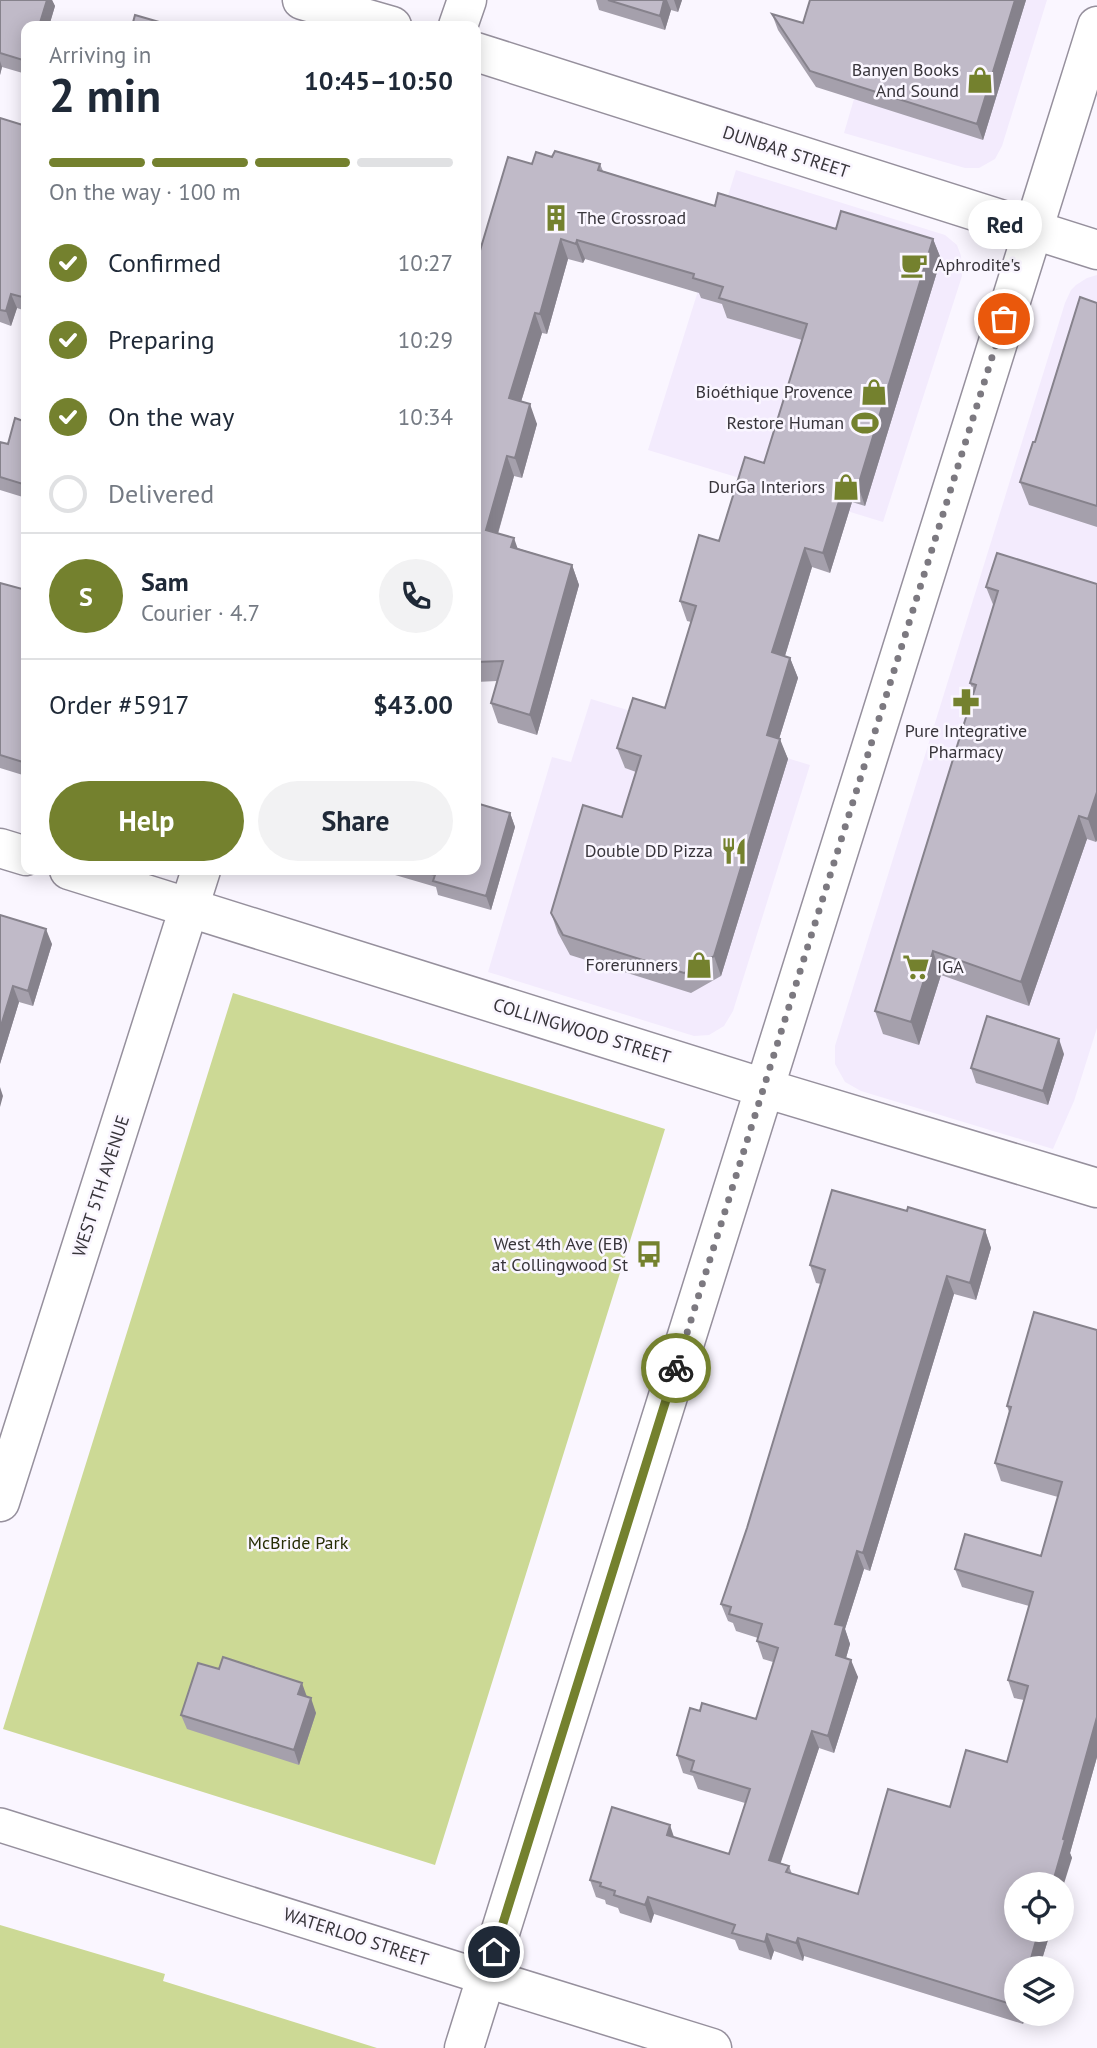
<!DOCTYPE html>
<meta charset="utf-8">
<style>
body{margin:0;font-family:"PT Sans",sans-serif;background:#f2f2f3;color:#1f2937;height:100vh;display:flex;flex-direction:column;font-size:26px;white-space:nowrap}
*{box-sizing:border-box;margin:0}
p{font-size:23px;color:#747a83}
.icon{flex:none;width:38px;height:38px;fill:none;stroke:currentColor;stroke-width:2;stroke-linecap:round;stroke-linejoin:round}
.map{position:relative;flex:1;overflow:hidden}
.drawer{position:absolute;left:21px;top:21px;width:460px;height:854px;display:flex;flex-direction:column;background:#fff;border-radius:14px;box-shadow:0 4px 18px #0003}
.drawer>*{flex:none}
.tools{position:absolute;left:1004px;top:1872px;display:grid;gap:14px}
.tools a{display:grid;place-items:center;width:70px;height:70px;border-radius:50%;background:#fff;box-shadow:0 4px 18px #0003;font-size:35px}
.pin{position:absolute;display:grid;place-items:center;width:60px;height:60px;color:#fff;margin:-30px;border:4px solid #fff;border-radius:50%;box-shadow:0 2px 7px #0007}
.courier{position:absolute;display:grid;place-items:center;width:70px;height:70px;margin:-35px;border:5px solid #74812e;border-radius:50%;background:#fff;color:#222;box-shadow:0 2px 9px #0007}
.bubble{position:absolute;height:49px;border-radius:24px;background:#fff;box-shadow:0 4px 18px #0003;font-size:23px;font-weight:800;line-height:49px;text-align:center}
.overview em{font-style:normal;font-weight:800}
.overview div{display:flex;flex-direction:column-reverse}
.overview{display:flex;align-items:center;justify-content:space-between;height:119px;padding:0 28px}
h1{font-size:46px;font-weight:800;line-height:52px}
.bar{display:grid;grid-template-columns:repeat(4,1fr);gap:10px 7px;align-content:center;height:84px;padding:0 28px}
.bar i{height:9px;border-radius:5px;background:#e0e1e3}
.bar .current{background:#74812e}
.bar p{grid-column:span 4}
.line{display:flex;align-items:center;gap:18px;padding:0 28px;border-top:2px solid #e0e1e3}
.line div{flex:1}
.round{display:grid;place-items:center;flex:none;width:74px;height:74px;border-radius:37px;background:#f2f2f3}
ol{padding:0 28px;list-style:none}
li{display:flex;align-items:center;gap:21px;height:77px}
li p{margin-inline-start:auto}
li .icon{padding:7px;border-radius:50%;background:#74812e;color:#fff;stroke-width:4}
li:last-child{color:#747a83}
li i{width:38px;height:38px;border:4px solid #e0e1e3;border-radius:50%}
.cta{display:flex;gap:14px;margin-top:auto;padding:14px 28px}
.cta a{flex:1;height:80px;border-radius:42px;background:#74812e;color:#fff;font-size:28px;font-weight:800;line-height:80px;text-align:center}
.cta a+a{background:#f2f2f3;color:#1f2937}
.map>svg:first-child{display:block}
.built{fill:#f3ebfd}
.park{fill:#ccd995}
.lines{fill:none;stroke-linecap:round;stroke-linejoin:round}
.pedestrian-casing{stroke:#96909d;stroke-width:36}
.minor-casing{stroke:#96909d;stroke-width:41}
.secondary-casing{stroke:#96909d;stroke-width:41}
.pedestrian{stroke:#fff;stroke-width:33}
.minor{stroke:#fff;stroke-width:38}
.secondary{stroke:#fff;stroke-width:38}
.wall{fill:#a5a0ac}
.shaded-wall{fill:#86828c}
.building{fill:#c0bac8;stroke:#86828c;stroke-width:2}
.done{stroke:#7c7980;stroke-width:7;stroke-dasharray:0 12.6}
.route{stroke:#74812e;stroke-width:9}
.labels{text-anchor:middle;stroke-width:5;stroke-linejoin:round;paint-order:stroke}
.poi-label{font-size:18px;fill:#38353b;stroke:#faf6ff;text-anchor:end}
.street-label{font-size:18px;fill:#38353b;stroke:#faf6ff}
.park-label{font-size:18px;fill:#272d04;stroke:#faf6ff}
</style>
<div class="map">
<svg width="1097" height="2048" viewBox="0 0 1097 2048">
<rect width="100%" height="100%" fill="#faf6ff"/>
<!-- built -->
<path class="built" d="M 883,0 L 1047,0 L 1002,146 L 995,159 L 979,168 L 965,168 L 844,133 Z
M 736,170 L 945,235 L 957,245 L 961,256 L 962,276 L 883,522 L 648,450 Z
M 1097,275 L 1097,1028 L 1074,1101 L 1053,1149 L 861,1091 L 845,1082 L 835,1064 L 835,1046 L 1065,303 L 1071,290 L 1076,285 L 1087,278 Z
M 591,699 L 810,765 L 733,1011 L 724,1026 L 709,1035 L 694,1036 L 488,972 L 552,757 L 571,762 Z"/>
<!-- park -->
<path class="park" d="M 233,993 L 665,1129 L 435,1865 L 3,1729 Z
M 0,1925 L 165,1974 L 163,1981 L 377,2048 L 0,2048 Z"/>
<g class="lines">
<defs>
<path id="pedestrian" d="M 0,1825 L 486,1978"/>
<path id="minor" d="M 302,0 L 392,26
M 458,26 L 467,0
M 476,52 L 1097,250
M 0,848 L 26,856
M 69,870 L 764,1088 L 1097,1188
M 0,1502 L 201,870
M 486,1978 L 712,2048"/>
<path id="secondary" d="M 464,2048 L 1097,26"/>
</defs>
<!-- pedestrian casing -->
<use href="#pedestrian" class="pedestrian-casing"/>
<!-- minor casing -->
<use href="#minor" class="minor-casing"/>
<!-- secondary casing -->
<use href="#secondary" class="secondary-casing"/>
<!-- pedestrian -->
<use href="#pedestrian" class="pedestrian"/>
<!-- minor -->
<use href="#minor" class="minor"/>
<!-- secondary -->
<use href="#secondary" class="secondary"/>
</g>
<!-- wall -->
<path class="wall" d="M 0,0 L 52,0 L 55,6 L 49,26 L 26,26 L 26,74 L 2,67 L 0,75 Z
M 596,0 L 682,0 L 678,12 L 671,10 L 665,30 L 599,10 Z
M 810,0 L 1026,0 L 983,140 L 816,87 L 778,30 L 772,14 L 803,23 Z
M 0,118 L 26,126 L 26,311 L 17,308 L 11,326 L 0,322 Z
M 552,157 L 600,164 L 603,171 L 715,206 L 836,229 L 933,239 L 941,259 L 865,506 L 852,502 L 830,573 L 812,567 L 785,656 L 790,658 L 798,678 L 779,739 L 788,759 L 721,976 L 691,993 L 570,955 L 558,933 L 551,913 L 622,817 L 636,772 L 625,768 L 617,748 L 665,708 L 691,622 L 687,621 L 680,601 L 719,541 L 764,463 L 802,340 L 727,318 L 722,304 L 701,298 L 699,293 L 585,259 L 583,263 L 568,259 L 547,334 L 542,333 L 521,402 L 537,424 L 522,478 L 514,476 L 498,534 L 517,548 L 572,565 L 579,585 L 537,735 L 498,723 L 491,703 L 497,681 L 476,682 L 476,264 L 532,164 Z
M 1097,303 L 1097,527 L 1029,505 L 1020,482 L 1035,442 Z
M 26,422 L 26,498 L 0,490 L 0,442 L 8,444 Z
M 0,583 L 26,590 L 26,776 L 0,768 Z
M 1097,584 L 1097,840 L 1096,842 L 1087,839 L 1029,1006 L 941,975 L 919,1045 L 883,1034 L 875,1011 L 974,693 L 970,683 L 994,607 L 986,587 Z
M 510,813 L 515,827 L 491,910 L 438,895 L 436,887 L 378,870 L 476,870 Z
M 0,915 L 52,944 L 33,1006 L 19,1002 L 0,1064 Z
M 1064,1054 L 1048,1105 L 976,1083 L 971,1068 Z
M 907,1211 L 985,1230 L 991,1248 L 976,1300 L 954,1294 L 870,1571 L 864,1569 L 845,1629 L 850,1644 L 846,1658 L 858,1677 L 834,1753 L 819,1748 L 780,1863 L 789,1866 L 792,1874 L 858,1894 L 950,1807 L 1007,1762 L 1024,1700 L 1014,1698 L 1008,1680 L 1029,1606 L 962,1587 L 955,1569 L 1041,1556 L 1058,1497 L 1001,1481 L 995,1463 L 1009,1412 L 1007,1406 L 1097,1330 L 1097,1757 L 1070,1853 L 1072,1858 L 1017,1930 L 1051,1930 L 1039,1969 L 1017,1969 L 1017,2014 L 1026,2014 L 1023,2024 L 804,1956 L 803,1961 L 774,1951 L 771,1960 L 739,1950 L 735,1940 L 654,1914 L 651,1923 L 620,1913 L 618,1908 L 606,1904 L 605,1900 L 596,1897 L 590,1880 L 674,1837 L 729,1854 L 745,1803 L 698,1789 L 693,1776 L 683,1773 L 677,1755 L 700,1711 L 756,1719 L 773,1662 L 763,1659 L 757,1641 L 758,1638 L 736,1631 L 733,1623 L 728,1621 L 721,1604 L 747,1528 L 821,1284 L 816,1283 L 810,1265 Z
M 307,1697 L 316,1713 L 299,1765 L 187,1729 L 181,1715 Z"/>
<!-- shaded-wall -->
<path class="shaded-wall" d="M 47,0 L 52,0 L 55,6 L 49,26 L 39,26 Z
M 664,0 L 667,0 L 671,10 L 665,30 L 660,16 Z
M 674,0 L 682,0 L 678,12 Z
M 1015,0 L 1026,0 L 983,140 L 977,124 Z
M 0,61 L 2,67 L 0,75 Z
M 561,239 L 568,259 L 547,334 L 540,314 Z
M 933,239 L 941,259 L 865,506 L 858,486 Z
M 577,240 L 585,259 L 583,263 L 576,244 Z
M 11,294 L 17,308 L 11,326 L 6,311 Z
M 535,313 L 542,333 L 516,418 L 509,398 Z
M 530,404 L 537,424 L 522,478 L 515,458 Z
M 507,456 L 514,476 L 493,550 L 486,530 Z
M 845,482 L 852,502 L 830,573 L 823,553 Z
M 514,538 L 521,558 L 511,547 Z
M 805,548 L 812,567 L 780,672 L 772,652 Z
M 572,565 L 579,585 L 537,735 L 530,715 Z
M 790,658 L 798,678 L 774,755 L 767,735 Z
M 780,739 L 788,759 L 721,976 L 714,956 Z
M 1097,792 L 1097,840 L 1096,842 L 1088,819 Z
M 510,813 L 515,827 L 491,910 L 486,896 Z
M 1079,816 L 1087,839 L 1029,1006 L 1021,982 Z
M 46,929 L 52,944 L 33,1006 L 28,991 Z
M 933,951 L 941,975 L 919,1045 L 911,1022 Z
M 13,986 L 19,1002 L 0,1064 L 0,1029 Z
M 1059,1039 L 1064,1054 L 1048,1105 L 1043,1091 Z
M 0,1087 L 3,1096 L 0,1107 Z
M 985,1230 L 991,1248 L 976,1300 L 970,1283 Z
M 947,1276 L 954,1294 L 870,1571 L 863,1553 Z
M 857,1551 L 864,1569 L 845,1629 L 850,1644 L 842,1672 L 836,1655 L 835,1624 Z
M 851,1660 L 858,1677 L 834,1753 L 828,1736 Z
M 302,1683 L 307,1697 L 298,1694 Z
M 311,1698 L 316,1713 L 299,1765 L 294,1750 Z
M 1097,1717 L 1097,1757 L 1070,1853 L 1072,1858 L 1062,1890 L 1062,1885 L 1052,1885 L 1063,1839 Z
M 812,1731 L 819,1748 L 776,1877 L 769,1860 Z
M 670,1825 L 676,1843 L 667,1835 Z
M 648,1897 L 654,1914 L 651,1923 L 645,1905 Z
M 1039,1930 L 1051,1930 L 1039,1969 L 1028,1969 Z
M 767,1934 L 774,1951 L 771,1960 L 765,1942 Z
M 798,1938 L 804,1956 L 803,1961 L 796,1943 Z
M 1020,2014 L 1026,2014 L 1023,2024 Z"/>
<!-- building -->
<path class="building" d="M 0,0 L 47,0 L 39,26 L 26,26 L 26,61 L 0,53 Z
M 608,0 L 664,0 L 660,16 Z
M 810,0 L 1015,0 L 977,124 L 810,71 L 772,14 L 803,23 Z
M 135,15 L 173,26 L 132,26 Z
M 0,118 L 26,126 L 26,298 L 11,294 L 6,311 L 0,310 Z
M 555,151 L 600,164 L 598,170 L 715,206 L 718,193 L 836,229 L 841,211 L 933,239 L 858,486 L 845,482 L 823,553 L 805,548 L 772,652 L 790,658 L 767,735 L 780,739 L 714,956 L 684,973 L 563,935 L 551,913 L 583,805 L 622,817 L 641,756 L 617,748 L 633,698 L 665,708 L 696,606 L 680,601 L 699,535 L 719,541 L 745,457 L 764,463 L 807,324 L 719,298 L 723,287 L 693,278 L 694,274 L 577,240 L 576,244 L 561,239 L 540,314 L 535,313 L 509,398 L 530,404 L 515,458 L 507,456 L 486,530 L 514,538 L 511,547 L 572,565 L 530,715 L 491,703 L 503,661 L 476,662 L 476,264 L 508,157 L 532,164 L 536,152 L 552,157 Z
M 1080,297 L 1097,303 L 1097,506 L 1020,482 L 1033,442 L 1035,442 Z
M 15,418 L 26,422 L 26,485 L 0,477 L 0,442 L 8,444 Z
M 997,553 L 1097,584 L 1097,792 L 1088,819 L 1079,816 L 1021,982 L 933,951 L 911,1022 L 875,1011 L 976,685 L 970,683 L 998,591 L 986,587 Z
M 0,583 L 26,590 L 26,763 L 0,755 Z
M 476,803 L 510,813 L 486,896 L 433,881 L 435,875 L 419,870 L 476,870 Z
M 0,915 L 46,929 L 28,991 L 13,986 L 0,1029 Z
M 987,1016 L 1059,1039 L 1043,1091 L 971,1068 Z
M 832,1190 L 907,1211 L 908,1207 L 985,1230 L 970,1283 L 947,1276 L 863,1553 L 857,1551 L 835,1624 L 844,1626 L 836,1655 L 851,1660 L 828,1736 L 812,1731 L 769,1860 L 789,1866 L 786,1872 L 858,1894 L 888,1789 L 950,1807 L 966,1750 L 1007,1762 L 1028,1686 L 1008,1680 L 1033,1592 L 955,1569 L 965,1534 L 1041,1556 L 1062,1482 L 995,1463 L 1011,1407 L 1007,1406 L 1034,1312 L 1097,1330 L 1097,1717 L 1063,1839 L 1065,1840 L 1052,1885 L 1017,1885 L 1017,1930 L 1039,1930 L 1028,1969 L 1017,1969 L 1017,2006 L 798,1938 L 796,1943 L 767,1934 L 765,1942 L 732,1933 L 735,1925 L 648,1897 L 645,1905 L 614,1895 L 615,1891 L 600,1886 L 601,1883 L 590,1880 L 612,1807 L 670,1825 L 667,1835 L 729,1854 L 750,1789 L 691,1771 L 694,1761 L 677,1755 L 690,1708 L 700,1711 L 702,1703 L 756,1719 L 778,1648 L 757,1641 L 762,1624 L 729,1614 L 731,1607 L 721,1604 L 747,1528 L 825,1270 L 810,1265 Z
M 223,1657 L 302,1683 L 298,1694 L 311,1698 L 294,1750 L 181,1715 L 198,1663 L 219,1669 Z"/>
<g class="lines">
<!-- done -->
<path class="done" d="M 676,1368 L 1004,319"/>
<!-- route -->
<path class="route" d="M 494,1952 L 676,1368"/>
</g>
<!-- icons -->
<defs>
<symbol id="shop-bare" viewBox="-9 -9 18 18"><path d="M-5-2.5h2.3a2.7 3.5 0 0 1 5.4 0H5L5.5 6h-11ZM-1.5-2.5h3a1.5 2.3 0 0 0-3 0Z" fill="#74812e" stroke="#faf6ff" stroke-width="2.5" paint-order="stroke"/></symbol>
<symbol id="building-bare" viewBox="-9 -9 18 18"><path d="M-4-6H4V6H1V3H-1V6H-4ZM-2.5-4.3h1.7v1.8h-1.7ZM.8-4.3h1.7v1.8H.8ZM-2.5-1h1.7V.8h-1.7ZM.8-1h1.7V.8H.8Z" fill="#74812e" stroke="#faf6ff" stroke-width="2.5" paint-order="stroke"/></symbol>
<symbol id="cafe-bare" viewBox="-9 -9 18 18"><path d="M-5.5-4.5H6V0H3Q3 3.5 0 3.5H-2.5Q-5.5 3.5-5.5 0ZM3-3.2v2h1.7v-2ZM-6 4.5H4V6H-6Z" fill="#74812e" stroke="#faf6ff" stroke-width="2.5" paint-order="stroke"/></symbol>
<symbol id="stadium-bare" viewBox="-9 -9 18 18"><path d="M0-5a6.5 5 0 1 0 0 10a6.5 5 0 1 0 0-10ZM-3.5-1.8h7v3.6h-7Z" fill="#74812e" stroke="#faf6ff" stroke-width="2.5" paint-order="stroke"/></symbol>
<symbol id="pharmacy-bare" viewBox="-9 -9 18 18"><path d="M-2-6h4v4h4v4h-4v4h-4v-4h-4v-4h4Z" fill="#74812e" stroke="#faf6ff" stroke-width="2.5" paint-order="stroke"/></symbol>
<symbol id="restaurant-bare" viewBox="-9 -9 18 18"><path d="M-5-6h1v4h1v-4h1v4h1v-4h1v5L-1.5 .5V6h-2V.5L-5-1ZM5-6V6H3V1.5H1.5Q1.5-4 5-6Z" fill="#74812e" stroke="#faf6ff" stroke-width="2.5" paint-order="stroke"/></symbol>
<symbol id="supermarket-bare" viewBox="-9 -9 18 18"><path d="M-6-5.5h2.5l.6 2H6L4.5 2H-2.5L-4.4-4H-6ZM-1.5 3.2a1.3 1.3 0 1 0 .1 0ZM3 3.2a1.3 1.3 0 1 0 .1 0Z" fill="#74812e" stroke="#faf6ff" stroke-width="2.5" paint-order="stroke"/></symbol>
<symbol id="bus-bare" viewBox="-9 -9 18 18"><path d="M-5-6H5V4H4V6H2V4H-2V6H-4V4H-5ZM-3.5-4V0h7V-4ZM-3.5 1.2v1.5H-2V1.2ZM2 1.2v1.5H3.5V1.2Z" fill="#74812e" stroke="#faf6ff" stroke-width="2.5" paint-order="stroke"/></symbol>
</defs>
<g fill-rule="evenodd">
<use href="#shop-bare" x="961" y="61" width="38" height="38"/>
<use href="#building-bare" x="537" y="199" width="38" height="38"/>
<use href="#cafe-bare" x="895" y="246" width="38" height="38"/>
<use href="#shop-bare" x="855" y="373" width="38" height="38"/>
<use href="#stadium-bare" x="846" y="404" width="38" height="38"/>
<use href="#shop-bare" x="827" y="468" width="38" height="38"/>
<use href="#pharmacy-bare" x="947" y="683" width="38" height="38"/>
<use href="#restaurant-bare" x="715" y="832" width="38" height="38"/>
<use href="#shop-bare" x="680" y="946" width="38" height="38"/>
<use href="#supermarket-bare" x="897" y="948" width="38" height="38"/>
<use href="#bus-bare" x="630" y="1235" width="38" height="38"/>
</g>
<g class="labels">
<!-- poi labels -->
<g class="poi-label">
<text x="959" y="76">Banyen Books<tspan x="959" dy="21">And Sound</tspan></text>
<text x="577" y="224" text-anchor="start">The Crossroad</text>
<text x="935" y="271" text-anchor="start">Aphrodite's</text>
<text x="853" y="398">Bioéthique Provence</text>
<text x="844" y="429">Restore Human</text>
<text x="825" y="493">DurGa Interiors</text>
<text x="966" y="737" text-anchor="middle">Pure Integrative<tspan x="966" dy="21">Pharmacy</tspan></text>
<text x="713" y="857">Double DD Pizza</text>
<text x="678" y="971">Forerunners</text>
<text x="937" y="973" text-anchor="start">IGA</text>
<text x="628" y="1250">West 4th Ave (EB)<tspan x="628" dy="21">at Collingwood St</tspan></text>
</g>
<!-- street labels -->
<g class="street-label">
<text transform="translate(786 152) rotate(18)" y="6">DUNBAR STREET</text>
<text transform="translate(582 1031) rotate(17)" y="6">COLLINGWOOD STREET</text>
<text transform="translate(101 1186) rotate(-72)" y="6">WEST 5TH AVENUE</text>
<text transform="translate(356 1937) rotate(18)" y="6">WATERLOO STREET</text>
</g>
<!-- park labels -->
<g class="park-label">
<text x="298" y="1549">McBride Park</text>
</g>
</g>
</svg>
<div class="tools">
<a><svg class="icon" aria-label="locate" viewBox="0 0 24 24"><circle cx="12" cy="12" r="6"/><path d="M12 2v4M12 18v4M2 12h4M18 12h4"/></svg></a>
<a><svg class="icon" aria-label="layers" viewBox="0 0 24 24"><path d="M12 4l9 5-9 5-9-5zM3 14l9 5 9-5"/></svg></a>
</div>
<div class="pin" style="left:1004px;top:319px;background:#ea580c"><svg class="icon" aria-label="bag" viewBox="0 0 24 24"><path d="M5 8h14l-1 12H6zM9 8a3 3 0 0 1 6 0"/></svg></div>
<div class="pin" style="left:494px;top:1952px;background:#1f2937"><svg class="icon" aria-label="home" viewBox="0 0 24 24"><path d="M3 11l9-7 9 7M6 9v11h12V9"/></svg></div>
<div class="courier" style="left:676px;top:1368px"><svg class="icon" aria-label="bike" viewBox="0 0 24 24"><circle cx="6" cy="16" r="4"/><circle cx="18" cy="16" r="4"/><path d="M6 16l4-8h5l3 8M10 8l3 8H6M13 5h3"/></svg></div>
<div class="bubble" style="left:968px;top:200px;width:74px">Red</div>
<section class="drawer">
<div class="overview"><div><h1>2 min</h1><p>Arriving in</p></div><em>10:45–10:50</em></div>
<div class="bar"><i class="current"></i><i class="current"></i><i class="current"></i><i></i><p>On the way · 100 m</p></div>
<ol>
<li><svg class="icon" aria-label="check" viewBox="0 0 24 24"><path d="M5 12l5 5 9-10"/></svg>Confirmed<p>10:27</p></li>
<li><svg class="icon" aria-label="check" viewBox="0 0 24 24"><path d="M5 12l5 5 9-10"/></svg>Preparing<p>10:29</p></li>
<li><svg class="icon" aria-label="check" viewBox="0 0 24 24"><path d="M5 12l5 5 9-10"/></svg>On the way<p>10:34</p></li>
<li><i></i>Delivered</li>
</ol>
<div class="line" style="height:126px"><b class="round" style="background:#74812e;color:#fff">S</b><div><b>Sam</b><p>Courier · 4.7</p></div><a class="round"><svg class="icon" aria-label="phone" viewBox="0 0 24 24"><path d="M5 4h4l2 5-3 2q2 4 5 5l2-3 5 2v4C11 20 4 13 5 4z"/></svg></a></div>
<div class="line" style="height:91px"><div>Order #5917</div><b>$43.00</b></div>
<div class="cta"><a>Help</a><a>Share</a></div>
</section>
</div>
